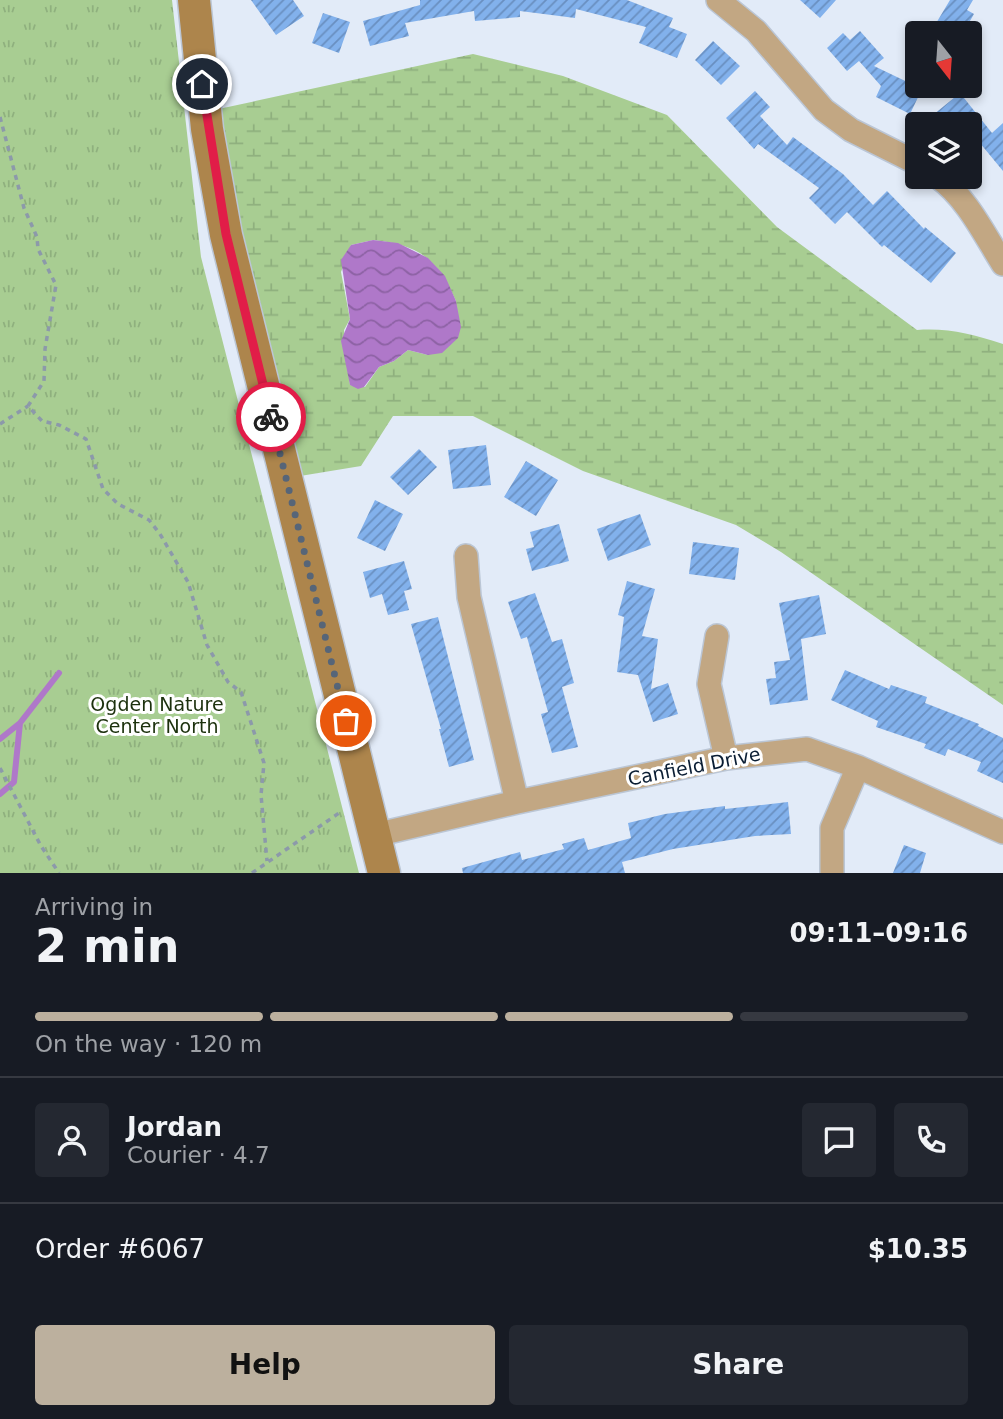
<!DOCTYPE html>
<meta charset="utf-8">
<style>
body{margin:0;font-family:"DejaVu Sans",sans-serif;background:#242831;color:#f1f3f6;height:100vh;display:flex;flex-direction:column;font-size:26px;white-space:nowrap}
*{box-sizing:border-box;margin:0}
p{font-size:23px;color:#9ea1a6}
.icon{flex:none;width:38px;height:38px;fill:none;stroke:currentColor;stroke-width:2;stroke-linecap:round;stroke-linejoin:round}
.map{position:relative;height:873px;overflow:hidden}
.side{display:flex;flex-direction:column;background:#171b24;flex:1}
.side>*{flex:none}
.needle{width:46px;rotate:163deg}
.fabs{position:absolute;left:905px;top:21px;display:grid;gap:14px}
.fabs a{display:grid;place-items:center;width:77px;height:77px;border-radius:7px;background:#171b24;box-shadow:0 4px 10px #0003;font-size:35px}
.pin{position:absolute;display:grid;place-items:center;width:60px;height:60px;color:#fff;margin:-30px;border:4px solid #fff;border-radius:50%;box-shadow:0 2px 7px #0007}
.courier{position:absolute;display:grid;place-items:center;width:70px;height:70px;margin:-35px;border:5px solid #e11d48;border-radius:50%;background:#fff;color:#222;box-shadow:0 2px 9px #0007}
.head em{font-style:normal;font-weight:600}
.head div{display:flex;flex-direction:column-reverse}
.head{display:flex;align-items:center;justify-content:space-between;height:119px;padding:0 35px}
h1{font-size:46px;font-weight:600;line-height:52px}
.bar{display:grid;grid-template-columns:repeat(4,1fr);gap:10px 7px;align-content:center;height:84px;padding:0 35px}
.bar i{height:9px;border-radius:5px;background:#363941}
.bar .active{background:#bcb09e}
.bar p{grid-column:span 4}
.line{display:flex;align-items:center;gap:18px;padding:0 35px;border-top:2px solid #363941}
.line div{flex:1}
.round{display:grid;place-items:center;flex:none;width:74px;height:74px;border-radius:7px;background:#242831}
.button{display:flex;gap:14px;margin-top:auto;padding:14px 35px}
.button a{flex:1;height:80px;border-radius:7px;background:#bcb09e;color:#111;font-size:28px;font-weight:600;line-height:80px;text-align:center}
.button a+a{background:#242831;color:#f1f3f6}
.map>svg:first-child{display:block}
.wetland{fill:url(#wetland-marsh);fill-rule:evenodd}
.park{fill:url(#park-tufts)}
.water{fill:url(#water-waves)}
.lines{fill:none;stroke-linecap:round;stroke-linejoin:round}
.stream{stroke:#af78c9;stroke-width:6}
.building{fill:url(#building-hatch)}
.street-casing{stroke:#bbc6d5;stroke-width:26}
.secondary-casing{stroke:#bbc6d5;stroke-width:35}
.path{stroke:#8c99aa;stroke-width:3.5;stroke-dasharray:5 5;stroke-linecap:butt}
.street{stroke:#c2a783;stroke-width:23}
.secondary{stroke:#ad854c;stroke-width:32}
.done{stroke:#566578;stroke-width:7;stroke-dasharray:0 12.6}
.route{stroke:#e11d48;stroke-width:9}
.labels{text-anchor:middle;stroke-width:6;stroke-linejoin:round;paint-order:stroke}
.park-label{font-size:19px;fill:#1c310d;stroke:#fff}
.street-label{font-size:19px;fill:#0a1d33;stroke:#fff}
</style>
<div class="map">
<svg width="1003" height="873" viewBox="0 0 1003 873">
<defs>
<pattern id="wetland-marsh" width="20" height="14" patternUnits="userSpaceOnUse" patternTransform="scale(1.75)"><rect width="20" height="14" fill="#a8cd92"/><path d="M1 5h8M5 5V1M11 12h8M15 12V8" fill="none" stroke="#8fb07e"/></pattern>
<pattern id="park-tufts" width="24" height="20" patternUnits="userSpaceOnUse" patternTransform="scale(1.75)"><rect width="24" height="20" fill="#a8cd92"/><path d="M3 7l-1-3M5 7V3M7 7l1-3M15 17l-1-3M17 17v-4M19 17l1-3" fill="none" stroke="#8fb07e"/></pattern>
<pattern id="water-waves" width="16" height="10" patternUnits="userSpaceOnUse" patternTransform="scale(1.75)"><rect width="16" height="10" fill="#af78c9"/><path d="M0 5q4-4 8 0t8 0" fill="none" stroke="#8d62a4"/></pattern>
<pattern id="building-hatch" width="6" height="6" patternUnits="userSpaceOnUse" patternTransform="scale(1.75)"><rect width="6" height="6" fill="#82b1ec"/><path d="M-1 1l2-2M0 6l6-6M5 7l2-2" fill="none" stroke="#698fc0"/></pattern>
</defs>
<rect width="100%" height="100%" fill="#e2ebf8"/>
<!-- wetland -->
<path class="wetland" d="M 473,54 L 563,76 L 667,115 L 777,227 L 917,330 C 950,328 971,334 1003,344 L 1003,705 L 781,552 L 736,525 L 583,471 L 473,416 L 393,416 L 361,466 L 294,477 L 214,110 ZM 373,240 C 420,245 437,259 456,301 L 428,355 L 408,350 L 394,361 L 379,367 L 365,387 L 350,385 L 344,330 L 350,319 L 341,272 L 351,245 Z"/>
<!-- park -->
<path class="park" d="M 0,0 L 172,0 L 201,257 L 359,873 L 0,873 Z"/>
<!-- water -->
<path class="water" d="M 373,240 L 398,243 L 428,258 L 445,276 L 456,301 L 461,327 L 458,338 L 442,353 L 428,355 L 408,350 L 394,361 L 379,367 L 364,387 L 358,389 L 350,385 L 341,341 L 350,319 L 341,260 L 351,245 Z"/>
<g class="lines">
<!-- stream -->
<path class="stream" d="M 0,739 L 20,723
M 0,794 L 14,782 L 20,723 L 59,673"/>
</g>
<!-- building -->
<path class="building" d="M 251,0 L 293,0 L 304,16 L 276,35 Z
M 420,0 L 627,0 L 673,18 L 669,27 L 687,34 L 677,58 L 639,43 L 646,27 L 576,9 L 575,18 L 520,11 L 520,17 L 475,21 L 474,11 L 405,23 L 409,36 L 370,46 L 363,21 L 420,5 Z
M 800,0 L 836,0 L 820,18 Z
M 950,0 L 973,0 L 967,10 L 974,14 L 963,33 L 949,33 L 935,25 Z
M 323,13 L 350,22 L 339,53 L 312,43 Z
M 860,31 L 884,58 L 874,66 L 922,89 L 910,114 L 876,97 L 881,86 L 859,61 L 847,71 L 827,48 L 843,33 L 850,40 Z
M 713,41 L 740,66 L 721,85 L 695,60 Z
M 755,91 L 770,107 L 760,116 L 787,145 L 793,137 L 843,174 L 873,205 L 887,191 L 924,229 L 925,227 L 956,253 L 931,283 L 884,245 L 882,247 L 847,212 L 835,224 L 809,198 L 819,188 L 758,144 L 754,149 L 726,118 Z
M 960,93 L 992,133 L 1003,123 L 1003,171 L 970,131 L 970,124 L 940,124 L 933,115 Z
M 486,445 L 491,485 L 453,489 L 448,450 Z
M 419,449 L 437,467 L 408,495 L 390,477 Z
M 526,461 L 558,480 L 536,516 L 504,497 Z
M 375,500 L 403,514 L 385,551 L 357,538 Z
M 640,514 L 651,545 L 608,561 L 597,529 Z
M 559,524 L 569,561 L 532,571 L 526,549 L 534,547 L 530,532 Z
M 693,542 L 739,548 L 735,580 L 689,574 Z
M 404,561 L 412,589 L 404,591 L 409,610 L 388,615 L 382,594 L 370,598 L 363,572 Z
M 627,581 L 655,589 L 642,636 L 658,639 L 651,689 L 668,683 L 678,714 L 653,722 L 638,675 L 617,672 L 624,617 L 618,615 Z
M 535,593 L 552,642 L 562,639 L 574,683 L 562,687 L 578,747 L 552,753 L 541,714 L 548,712 L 527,637 L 521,639 L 508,602 Z
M 819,595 L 826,634 L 801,639 L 808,700 L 770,705 L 766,679 L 776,678 L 774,662 L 790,660 L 779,603 Z
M 438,617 L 474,760 L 449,767 L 439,729 L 441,729 L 411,624 Z
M 845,670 L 889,689 L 891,685 L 927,697 L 925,703 L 979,724 L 978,726 L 1003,738 L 1003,783 L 977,771 L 981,762 L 948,749 L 945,756 L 924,748 L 926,744 L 876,727 L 878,721 L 831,700 Z
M 788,802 L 791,834 L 755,836 L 673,849 L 622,862 L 625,873 L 463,873 L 462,868 L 520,852 L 522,860 L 564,849 L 562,844 L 584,838 L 588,850 L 631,838 L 628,823 L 665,814 L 725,806 L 725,809 Z
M 904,845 L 926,853 L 920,873 L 893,873 Z"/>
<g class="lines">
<defs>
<path id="street" d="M 718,0 L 756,31 L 824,110 L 851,130 L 917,163
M 938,177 C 967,198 984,234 1003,264
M 466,556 L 469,597 L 517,802
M 717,636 L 709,684 L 726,758
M 375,835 L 517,802 L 726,758 L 807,749 L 858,767 L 1003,832
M 832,873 L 832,828 L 858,767"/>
<path id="secondary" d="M 194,0 L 207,129 L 226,235 L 384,873"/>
</defs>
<!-- street casing -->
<use href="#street" class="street-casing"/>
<!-- secondary casing -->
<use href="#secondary" class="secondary-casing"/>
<!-- path -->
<path class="path" d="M 0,117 L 24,208 L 37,237 L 38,249 L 56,285 L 45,349 L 44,381 L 28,406 L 42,421 L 59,425 L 86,439 L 103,489 L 118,504 L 149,520 L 160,534 L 188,582 L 207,645 L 228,682 L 241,692 L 264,763 L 261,795 L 267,861
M 0,424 L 28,406
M 0,768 L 41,846 L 59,873
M 252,873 L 342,811"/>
<!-- street -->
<use href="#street" class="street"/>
<!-- secondary -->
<use href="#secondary" class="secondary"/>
</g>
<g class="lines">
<!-- done -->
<path class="done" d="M 271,417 L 346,721"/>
<!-- route -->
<path class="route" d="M 202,84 L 226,234 L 271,417"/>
</g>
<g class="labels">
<!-- park labels -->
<g class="park-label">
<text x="157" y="711">Ogden Nature<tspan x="157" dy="22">Center North</tspan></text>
</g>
<!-- street labels -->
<g class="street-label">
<text transform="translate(694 766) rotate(-11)" y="7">Canfield Drive</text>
</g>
</g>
</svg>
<div class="fabs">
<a><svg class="needle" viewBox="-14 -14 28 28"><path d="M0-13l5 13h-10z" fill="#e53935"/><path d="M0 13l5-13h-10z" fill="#9ea1a6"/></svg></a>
<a><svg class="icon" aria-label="layers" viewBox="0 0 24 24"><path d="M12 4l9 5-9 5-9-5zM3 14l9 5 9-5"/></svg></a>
</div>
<div class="pin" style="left:346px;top:721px;background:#ea580c"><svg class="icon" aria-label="bag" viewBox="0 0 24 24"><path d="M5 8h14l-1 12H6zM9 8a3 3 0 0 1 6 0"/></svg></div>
<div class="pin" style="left:202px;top:84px;background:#1f2937"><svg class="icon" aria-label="home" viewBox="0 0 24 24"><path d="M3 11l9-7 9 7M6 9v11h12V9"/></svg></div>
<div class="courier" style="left:271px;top:417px"><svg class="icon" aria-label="bike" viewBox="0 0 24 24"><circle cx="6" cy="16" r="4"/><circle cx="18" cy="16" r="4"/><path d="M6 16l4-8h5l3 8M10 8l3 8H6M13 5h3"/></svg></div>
</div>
<section class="side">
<div class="head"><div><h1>2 min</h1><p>Arriving in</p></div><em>09:11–09:16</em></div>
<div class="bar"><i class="active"></i><i class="active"></i><i class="active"></i><i></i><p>On the way · 120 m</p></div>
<div class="line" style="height:126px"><a class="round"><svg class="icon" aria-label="person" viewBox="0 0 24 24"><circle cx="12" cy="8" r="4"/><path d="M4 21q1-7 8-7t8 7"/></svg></a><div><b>Jordan</b><p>Courier · 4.7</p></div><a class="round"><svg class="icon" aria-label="chat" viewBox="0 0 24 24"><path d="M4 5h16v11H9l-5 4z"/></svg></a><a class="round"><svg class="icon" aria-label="phone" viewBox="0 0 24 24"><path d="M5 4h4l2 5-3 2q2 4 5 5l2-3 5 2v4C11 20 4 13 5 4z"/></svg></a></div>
<div class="line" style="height:91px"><div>Order #6067</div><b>$10.35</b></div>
<div class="button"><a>Help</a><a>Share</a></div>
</section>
